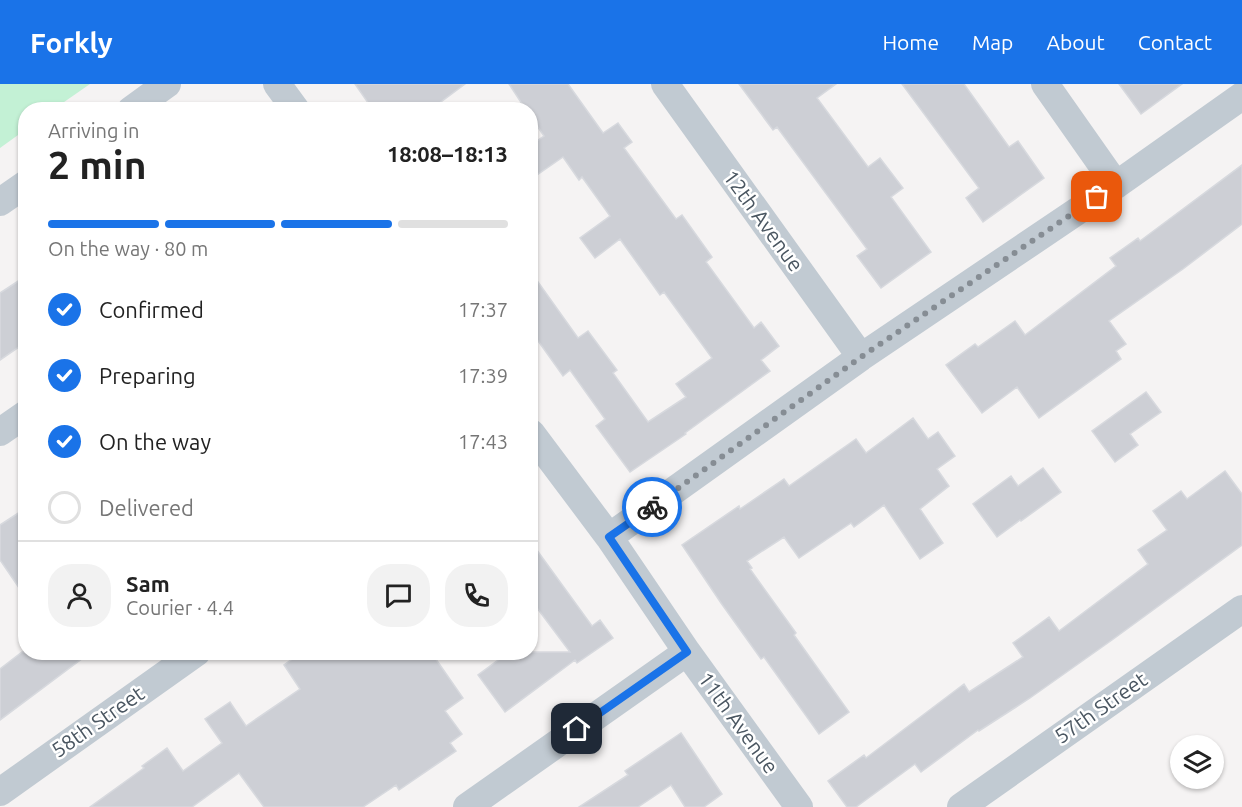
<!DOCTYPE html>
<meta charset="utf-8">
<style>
body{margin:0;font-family:Ubuntu,sans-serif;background:#f2f2f2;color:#222;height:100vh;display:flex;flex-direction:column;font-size:22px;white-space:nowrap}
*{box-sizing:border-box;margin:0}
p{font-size:20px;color:#767676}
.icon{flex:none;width:33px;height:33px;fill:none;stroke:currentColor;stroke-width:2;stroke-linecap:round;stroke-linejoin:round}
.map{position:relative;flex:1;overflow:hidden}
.drawer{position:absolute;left:18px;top:18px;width:520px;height:558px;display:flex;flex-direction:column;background:#fff;border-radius:24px;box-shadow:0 2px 4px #0004}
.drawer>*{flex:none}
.tools{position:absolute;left:1170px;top:651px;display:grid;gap:12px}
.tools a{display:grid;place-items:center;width:54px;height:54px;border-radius:50%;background:#fff;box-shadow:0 2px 4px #0004;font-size:30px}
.pin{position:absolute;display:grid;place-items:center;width:51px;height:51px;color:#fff;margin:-26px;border-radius:12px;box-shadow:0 3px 9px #0006}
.courier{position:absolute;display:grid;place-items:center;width:60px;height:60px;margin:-30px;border:4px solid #1a73e8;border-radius:50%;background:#fff;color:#222;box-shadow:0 2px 8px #0007}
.overview em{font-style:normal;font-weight:700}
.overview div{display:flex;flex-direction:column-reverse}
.overview{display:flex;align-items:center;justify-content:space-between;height:102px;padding:0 30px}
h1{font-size:39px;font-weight:700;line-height:45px}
.bar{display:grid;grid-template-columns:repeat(4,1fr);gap:9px 6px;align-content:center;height:72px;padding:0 30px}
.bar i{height:8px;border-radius:4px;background:#e0e0e0}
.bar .on{background:#1a73e8}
.bar p{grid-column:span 4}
.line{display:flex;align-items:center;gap:15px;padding:0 30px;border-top:2px solid #e0e0e0}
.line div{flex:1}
.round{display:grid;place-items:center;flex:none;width:63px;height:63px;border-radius:24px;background:#f2f2f2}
ol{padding:0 30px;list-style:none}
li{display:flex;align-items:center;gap:18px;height:66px}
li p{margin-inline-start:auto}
li .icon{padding:6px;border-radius:50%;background:#1a73e8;color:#fff;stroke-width:4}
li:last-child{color:#767676}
li i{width:33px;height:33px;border:3px solid #e0e0e0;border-radius:50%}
header{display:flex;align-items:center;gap:36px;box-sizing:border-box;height:84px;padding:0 30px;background:#1a73e8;color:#fff}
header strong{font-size:28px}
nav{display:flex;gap:33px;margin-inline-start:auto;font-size:21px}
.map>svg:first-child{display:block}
.green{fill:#c3f1d5}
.building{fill:#cdcfd5;stroke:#d7d9de;stroke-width:1.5}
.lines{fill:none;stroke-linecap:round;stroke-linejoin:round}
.street{stroke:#c1cad2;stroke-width:28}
.done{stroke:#868d94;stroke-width:6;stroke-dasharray:0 10.8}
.route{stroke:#1a73e8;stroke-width:8}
.labels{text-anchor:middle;stroke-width:5;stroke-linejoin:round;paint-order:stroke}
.street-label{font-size:21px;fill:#4a5661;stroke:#fff}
</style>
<header>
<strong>Forkly</strong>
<nav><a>Home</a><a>Map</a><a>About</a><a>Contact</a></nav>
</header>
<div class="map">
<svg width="1242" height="723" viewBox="0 0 1242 723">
<rect width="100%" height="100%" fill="#f5f3f3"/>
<!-- green -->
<path class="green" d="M 0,0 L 90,0 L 54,25 L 26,26 L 25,46 L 0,64 Z"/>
<!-- building -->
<path class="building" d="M 355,0 L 465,0 L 430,26 L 373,26 Z
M 509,0 L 568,0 L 603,49 L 618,39 L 632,58 L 624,64 L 676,135 L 682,131 L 712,173 L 706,178 L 754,244 L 761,238 L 779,262 L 761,276 L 770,287 L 685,349 L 686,350 L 630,388 L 596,342 L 605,335 L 570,286 L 563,292 L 531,247 L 531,188 L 578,254 L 588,247 L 617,286 L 613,289 L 648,338 L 686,313 L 676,300 L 712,274 L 664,208 L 660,211 L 620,155 L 595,174 L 580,154 L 610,132 L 582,93 L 579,96 L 563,73 L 531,95 L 531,61 L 544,52 L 531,33 L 531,26 L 526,26 Z
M 739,0 L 836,0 L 817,14 L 868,83 L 880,74 L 903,104 L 891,113 L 931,168 L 881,204 L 857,172 L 867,165 L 777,43 L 773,46 Z
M 902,0 L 964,0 L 1009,63 L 1018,57 L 1044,94 L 983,138 L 966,114 L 979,104 Z
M 1119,0 L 1182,0 L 1141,30 Z
M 1242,81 L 1242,140 L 1183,185 L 1109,237 L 1126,260 L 1116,267 L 1121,275 L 1039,334 L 1017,303 L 982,329 L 946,281 L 975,260 L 978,263 L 1015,237 L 1025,251 L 1116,182 L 1110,174 L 1138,154 L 1140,157 Z
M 26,192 L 26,258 L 0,276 L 0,209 Z
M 1146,308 L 1161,328 L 1130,350 L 1138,361 L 1115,378 L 1092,347 Z
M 913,334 L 928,355 L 938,348 L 955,372 L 937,385 L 949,402 L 920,425 L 943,459 L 920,475 L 884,421 L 854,443 L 851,439 L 799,474 L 784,453 L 747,477 L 752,484 L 750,485 L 796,549 L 794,551 L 849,628 L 819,650 L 764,573 L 761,575 L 721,519 L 682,461 L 739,422 L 740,425 L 784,395 L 789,402 L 856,355 L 866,369 Z
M 1043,384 L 1061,408 L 1021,437 L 1020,436 L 997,453 L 973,420 L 1011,392 L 1018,402 Z
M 1225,387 L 1242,410 L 1242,461 L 1112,556 L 1030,614 L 979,647 L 978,646 L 921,688 L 915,680 L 856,723 L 847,723 L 828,697 L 864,671 L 866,674 L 964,600 L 969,608 L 1023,573 L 1013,559 L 1049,533 L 1059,547 L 1148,480 L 1138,466 L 1167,446 L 1153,427 L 1181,407 L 1187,415 Z
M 26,424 L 26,514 L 0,476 L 0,441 Z
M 531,458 L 592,542 L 600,536 L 613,554 L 577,579 L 575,576 L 505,628 L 478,591 L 509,568 L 570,568 L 531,516 Z
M 22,568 L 91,568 L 0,636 L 0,585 Z
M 302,568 L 431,568 L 463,614 L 445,627 L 462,650 L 450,659 L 456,667 L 399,706 L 396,701 L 363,723 L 264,723 L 239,689 L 192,723 L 90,723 L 144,684 L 142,682 L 167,664 L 183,687 L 222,659 L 205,635 L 230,618 L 246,642 L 300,605 L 284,581 Z
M 681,649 L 722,710 L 704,723 L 685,723 L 671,701 L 638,723 L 579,723 L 628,691 L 625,687 Z"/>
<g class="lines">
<!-- street -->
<path class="street" d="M 277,0 L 296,26
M 665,0 L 861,273
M 1045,0 L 1116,101
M 131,26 L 167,0
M 0,118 L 26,100
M 0,348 L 26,330
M 531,349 L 609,453 L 687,568 L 799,723
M 609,453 L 861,273 L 1116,101 L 1242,12
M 0,708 L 197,568
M 467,723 L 687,568
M 961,723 L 1242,525"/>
</g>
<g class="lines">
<!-- done -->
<path class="done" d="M 652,423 L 861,273 L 1097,113"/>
<!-- route -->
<path class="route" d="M 577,645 L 687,568 L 609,453 L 652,423"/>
</g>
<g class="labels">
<!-- street labels -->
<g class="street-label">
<text transform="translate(763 137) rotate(54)" y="7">12th Avenue</text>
<text transform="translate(1101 624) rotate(-35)" y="7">57th Street</text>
<text transform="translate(98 638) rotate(-35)" y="7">58th Street</text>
<text transform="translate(738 639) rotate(54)" y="7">11th Avenue</text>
</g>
</g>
</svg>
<div class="tools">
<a><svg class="icon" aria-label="layers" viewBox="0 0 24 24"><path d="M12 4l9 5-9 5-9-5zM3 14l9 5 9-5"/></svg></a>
</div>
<div class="pin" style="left:1097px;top:113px;background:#ea580c"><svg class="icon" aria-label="bag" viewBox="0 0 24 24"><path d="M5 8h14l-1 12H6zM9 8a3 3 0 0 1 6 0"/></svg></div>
<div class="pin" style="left:577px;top:645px;background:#1f2937"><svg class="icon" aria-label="home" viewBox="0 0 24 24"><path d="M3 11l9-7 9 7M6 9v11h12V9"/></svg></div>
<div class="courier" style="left:652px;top:423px"><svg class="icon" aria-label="bike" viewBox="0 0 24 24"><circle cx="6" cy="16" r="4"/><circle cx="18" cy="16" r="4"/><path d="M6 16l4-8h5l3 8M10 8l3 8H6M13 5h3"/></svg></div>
<section class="drawer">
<div class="overview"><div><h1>2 min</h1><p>Arriving in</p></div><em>18:08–18:13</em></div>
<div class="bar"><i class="on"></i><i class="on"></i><i class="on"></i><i></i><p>On the way · 80 m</p></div>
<ol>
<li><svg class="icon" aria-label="check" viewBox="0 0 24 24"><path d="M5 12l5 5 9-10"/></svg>Confirmed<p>17:37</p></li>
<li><svg class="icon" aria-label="check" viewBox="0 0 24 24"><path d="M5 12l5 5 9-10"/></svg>Preparing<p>17:39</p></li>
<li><svg class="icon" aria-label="check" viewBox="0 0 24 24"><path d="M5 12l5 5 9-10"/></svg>On the way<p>17:43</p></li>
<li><i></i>Delivered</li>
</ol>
<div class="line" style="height:108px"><a class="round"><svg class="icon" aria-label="person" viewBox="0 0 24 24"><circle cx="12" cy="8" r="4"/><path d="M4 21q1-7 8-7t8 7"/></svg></a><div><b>Sam</b><p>Courier · 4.4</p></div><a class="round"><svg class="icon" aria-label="chat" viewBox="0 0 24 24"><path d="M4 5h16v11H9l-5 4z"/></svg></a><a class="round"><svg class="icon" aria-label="phone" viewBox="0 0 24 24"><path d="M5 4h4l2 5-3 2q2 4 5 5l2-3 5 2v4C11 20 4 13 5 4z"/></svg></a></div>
</section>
</div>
